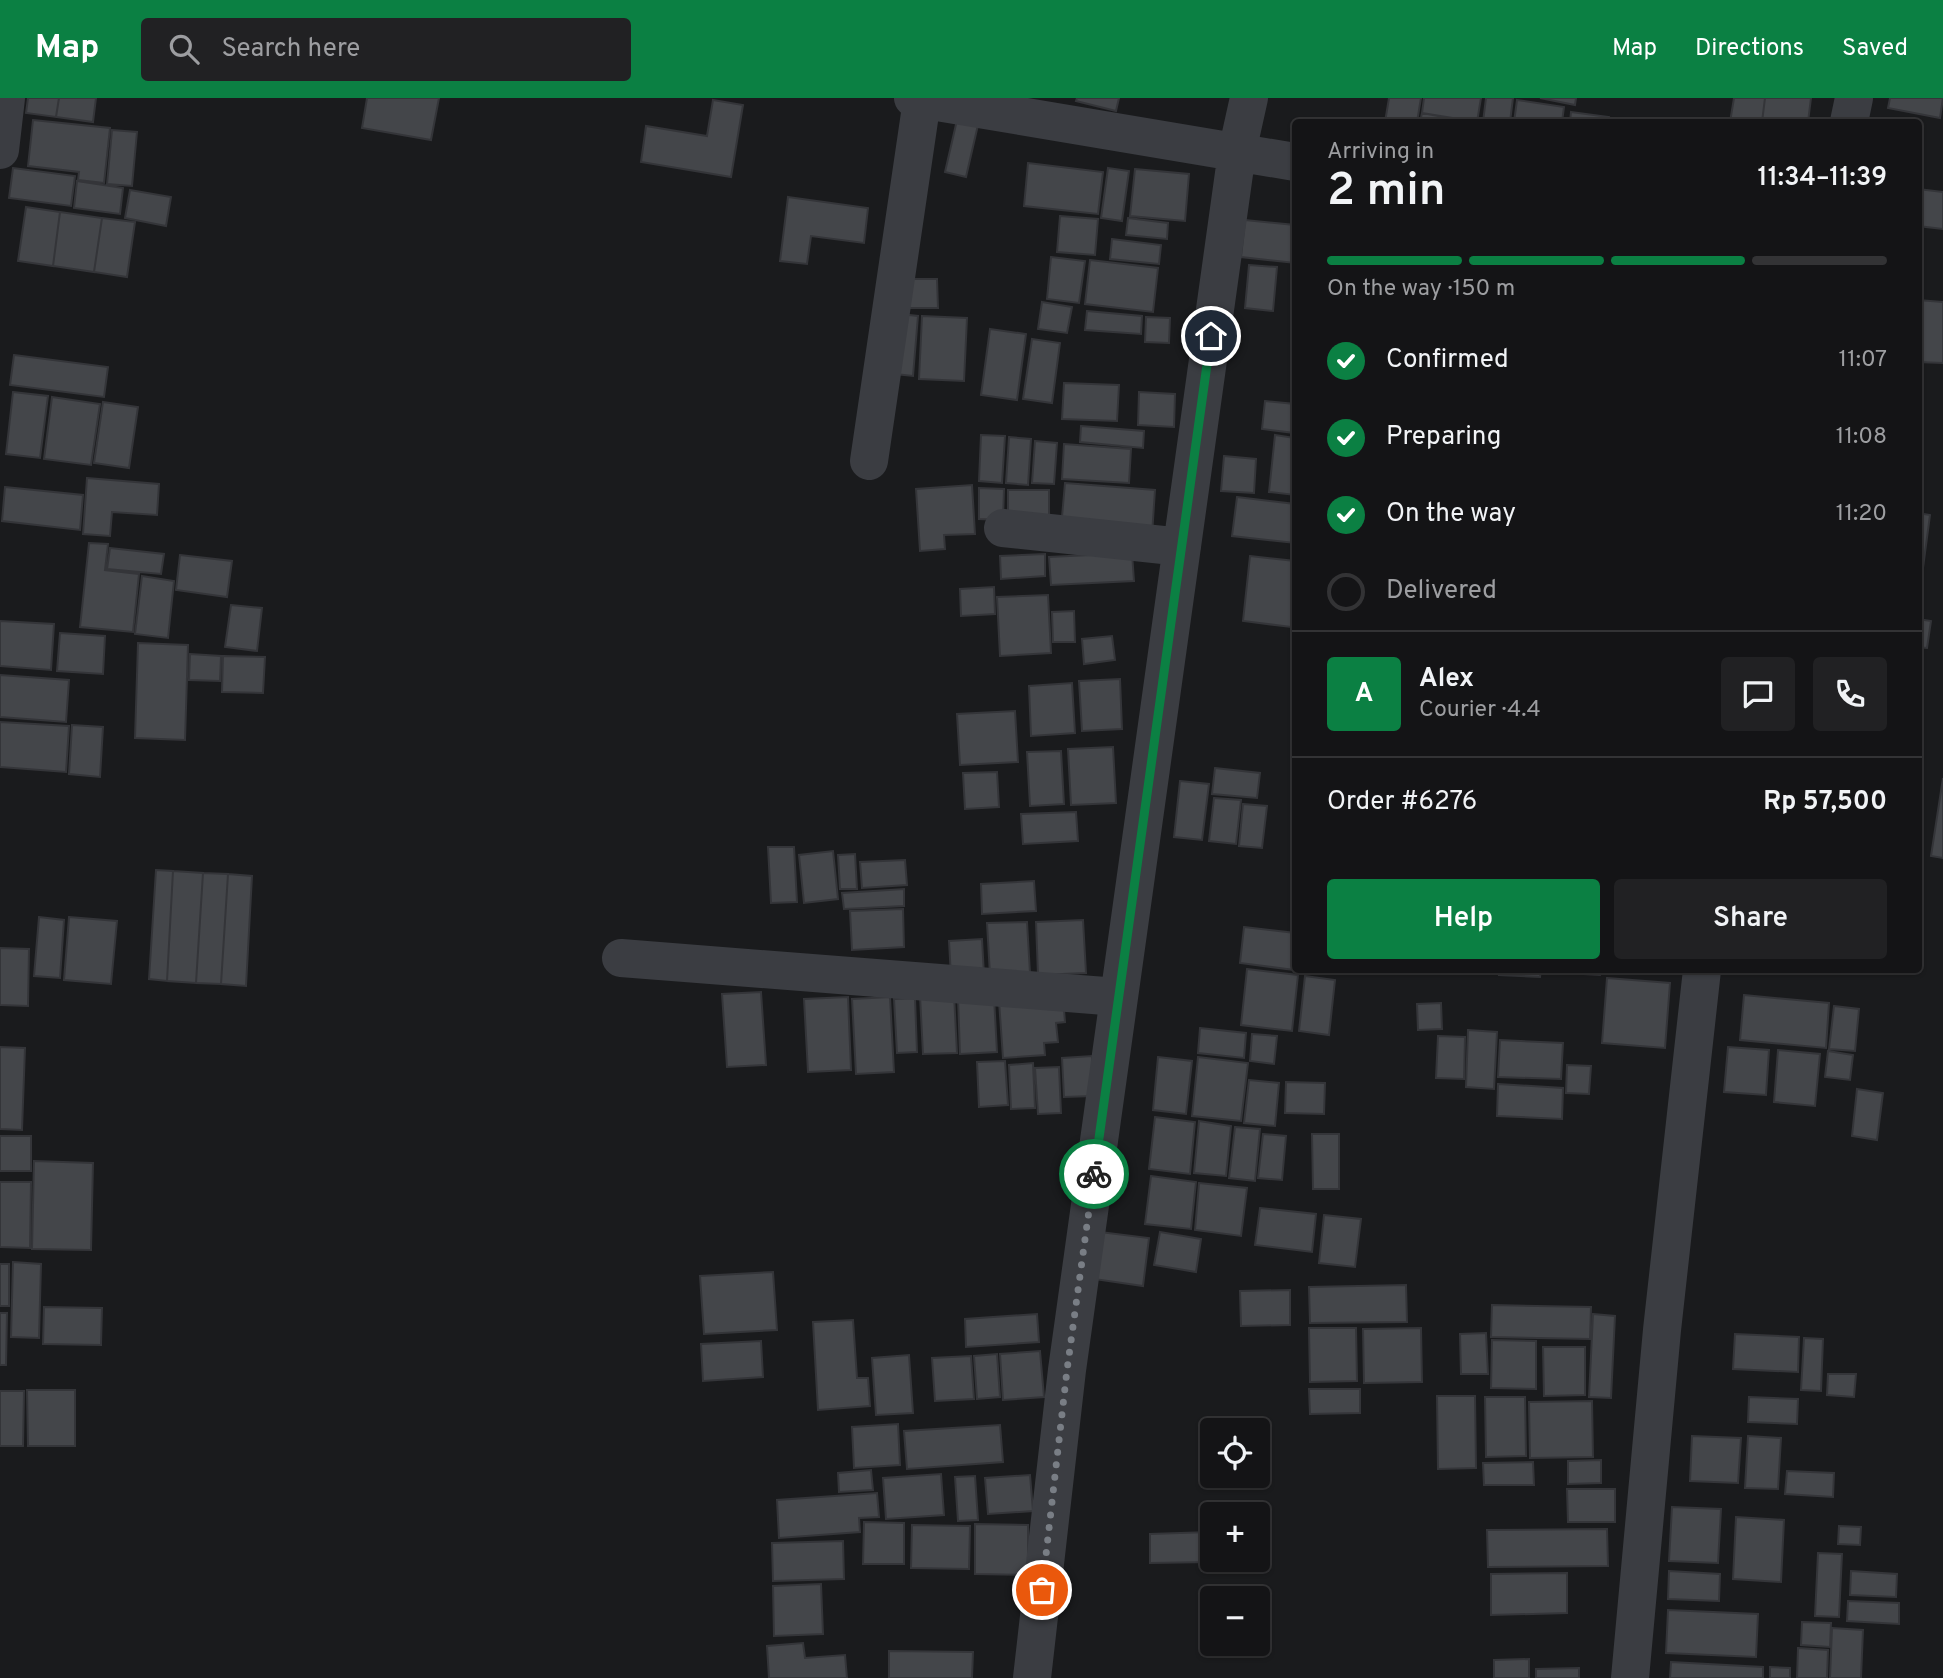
<!DOCTYPE html>
<meta charset="utf-8">
<style>
body{margin:0;font-family:Overpass,sans-serif;background:#212123;color:#f1f3f6;height:100vh;display:flex;flex-direction:column;font-size:26px;white-space:nowrap}
*{box-sizing:border-box;margin:0}
p{font-size:23px;color:#9d9ea1}
.icon{flex:none;width:38px;height:38px;fill:none;stroke:currentColor;stroke-width:2;stroke-linecap:round;stroke-linejoin:round}
.map{position:relative;flex:1;overflow:hidden}
.panel{position:absolute;left:1292px;top:21px;width:630px;height:854px;display:flex;flex-direction:column;background:#141416;border-radius:7px;box-shadow:0 2px 5px #0004,0 0 0 2px #333335}
.panel>*{flex:none}
.buttons{position:absolute;left:1200px;top:1320px;display:grid;gap:14px}
.buttons a{display:grid;place-items:center;width:70px;height:70px;border-radius:7px;background:#141416;box-shadow:0 2px 5px #0004,0 0 0 2px #333335;font-size:35px}
.pin{position:absolute;display:grid;place-items:center;width:60px;height:60px;color:#fff;margin:-30px;border:4px solid #fff;border-radius:50%;box-shadow:0 2px 7px #0007}
.courier{position:absolute;display:grid;place-items:center;width:70px;height:70px;margin:-35px;border:5px solid #0b8043;border-radius:50%;background:#fff;color:#222;box-shadow:0 2px 9px #0007}
.overview em{font-style:normal;font-weight:600}
.overview div{display:flex;flex-direction:column-reverse}
.overview{display:flex;align-items:center;justify-content:space-between;height:119px;padding:0 35px}
h1{font-size:46px;font-weight:600;line-height:52px}
.bar{display:grid;grid-template-columns:repeat(4,1fr);gap:10px 7px;align-content:center;height:84px;padding:0 35px}
.bar i{height:9px;border-radius:5px;background:#333335}
.bar .selected{background:#0b8043}
.bar p{grid-column:span 4}
.line{display:flex;align-items:center;gap:18px;padding:0 35px;border-top:2px solid #333335}
.line div{flex:1}
.round{display:grid;place-items:center;flex:none;width:74px;height:74px;border-radius:7px;background:#212123}
ol{padding:0 35px;list-style:none}
li{display:flex;align-items:center;gap:21px;height:77px}
li p{margin-inline-start:auto}
li .icon{padding:7px;border-radius:50%;background:#0b8043;color:#fff;stroke-width:4}
li:last-child{color:#9d9ea1}
li i{width:38px;height:38px;border:4px solid #333335;border-radius:50%}
.action{display:flex;gap:14px;margin-top:auto;padding:14px 35px}
.action a{flex:1;height:80px;border-radius:7px;background:#0b8043;color:#fff;font-size:28px;font-weight:600;line-height:80px;text-align:center}
.action a+a{background:#212123;color:#f1f3f6}
header{display:flex;align-items:center;gap:42px;box-sizing:border-box;height:98px;padding:0 35px;background:#0b8043;color:#fff}
header strong{font-size:33px}
nav{display:flex;gap:38px;margin-inline-start:auto;font-size:24px}
.search{width:490px;height:63px;background:#212123;display:flex;align-items:center;gap:18px;box-sizing:border-box;padding:0 24px;border-radius:7px;color:#9d9ea1;font-size:26px}
.map>svg:first-child{display:block}
.building{fill:#44464a;stroke:#343539;stroke-width:2}
.lines{fill:none;stroke-linecap:round;stroke-linejoin:round}
.street{stroke:#3b3d42;stroke-width:38}
.done{stroke:#797e85;stroke-width:7;stroke-dasharray:0 12.6}
.route{stroke:#0b8043;stroke-width:9}
</style>
<header>
<strong>Map</strong>
<div class="search"><svg class="icon" aria-label="search" viewBox="0 0 24 24"><circle cx="10" cy="10" r="6"/><path d="M15 15l6 6"/></svg>Search here</div>
<nav><a>Map</a><a>Directions</a><a>Saved</a></nav>
</header>
<div class="map">
<svg width="1943" height="1580" viewBox="0 0 1943 1580">
<rect width="100%" height="100%" fill="#1a1b1d"/>
<!-- building -->
<path class="building" d="M 28,0 L 59,0 L 56,19 L 26,15 Z
M 59,0 L 96,0 L 93,24 L 56,19 Z
M 367,0 L 439,0 L 431,42 L 362,30 Z
M 1077,0 L 1119,0 L 1116,13 L 1076,3 Z
M 1389,0 L 1421,0 L 1417,24 L 1385,24 Z
M 1424,0 L 1481,0 L 1477,24 L 1422,15 Z
M 1486,0 L 1513,0 L 1510,24 L 1483,24 Z
M 1540,0 L 1576,0 L 1575,7 Z
M 1734,0 L 1765,0 L 1762,24 L 1730,24 Z
M 1765,0 L 1811,0 L 1808,24 L 1762,24 Z
M 1890,0 L 1943,0 L 1940,20 L 1888,10 Z
M 713,2 L 743,7 L 731,79 L 641,64 L 646,28 L 707,38 Z
M 1517,2 L 1564,9 L 1562,24 L 1514,24 Z
M 1571,14 L 1609,19 L 1608,24 L 1570,24 Z
M 1422,15 L 1471,24 L 1420,24 Z
M 33,22 L 110,30 L 104,85 L 78,82 L 79,74 L 28,68 Z
M 957,22 L 978,27 L 966,79 L 945,74 Z
M 112,32 L 137,34 L 132,88 L 107,86 Z
M 1028,65 L 1103,74 L 1098,116 L 1024,108 Z
M 13,70 L 75,78 L 71,108 L 9,100 Z
M 1108,70 L 1129,73 L 1122,123 L 1101,120 Z
M 1135,71 L 1189,76 L 1185,123 L 1130,118 Z
M 77,83 L 123,90 L 120,116 L 74,110 Z
M 1918,91 L 1943,94 L 1943,131 L 1918,128 Z
M 130,92 L 171,99 L 166,128 L 125,120 Z
M 788,99 L 868,110 L 864,145 L 811,138 L 807,166 L 780,163 Z
M 26,109 L 60,114 L 53,168 L 18,163 Z
M 60,114 L 102,120 L 94,174 L 53,168 Z
M 1060,118 L 1098,121 L 1095,157 L 1057,154 Z
M 102,120 L 135,124 L 127,179 L 94,174 Z
M 1128,120 L 1168,125 L 1167,141 L 1126,137 Z
M 1245,122 L 1295,127 L 1295,165 L 1241,159 Z
M 1112,141 L 1161,147 L 1159,166 L 1110,161 Z
M 1051,159 L 1085,163 L 1079,205 L 1047,201 Z
M 1090,162 L 1158,170 L 1153,214 L 1085,206 Z
M 1249,167 L 1277,169 L 1273,213 L 1245,210 Z
M 906,181 L 937,181 L 938,210 L 907,210 Z
M 1918,202 L 1943,204 L 1943,265 L 1918,264 Z
M 1042,204 L 1072,209 L 1067,235 L 1038,231 Z
M 1087,213 L 1142,218 L 1141,236 L 1085,232 Z
M 900,216 L 918,218 L 913,278 L 895,276 Z
M 922,218 L 967,220 L 964,283 L 919,281 Z
M 1146,219 L 1170,220 L 1169,245 L 1145,244 Z
M 990,231 L 1026,236 L 1017,302 L 981,297 Z
M 1032,241 L 1060,245 L 1052,305 L 1023,301 Z
M 14,257 L 108,269 L 104,299 L 10,287 Z
M 1064,285 L 1119,287 L 1117,323 L 1062,321 Z
M 13,294 L 48,298 L 40,360 L 6,356 Z
M 1139,294 L 1175,296 L 1174,329 L 1138,327 Z
M 52,299 L 100,306 L 91,367 L 44,361 Z
M 1265,303 L 1295,306 L 1295,335 L 1262,331 Z
M 103,304 L 138,309 L 129,370 L 94,365 Z
M 1081,328 L 1144,333 L 1143,350 L 1080,344 Z
M 981,337 L 1005,338 L 1002,385 L 979,383 Z
M 1275,337 L 1295,340 L 1295,397 L 1269,394 Z
M 1009,339 L 1031,341 L 1028,387 L 1006,385 Z
M 1035,343 L 1057,345 L 1054,386 L 1032,385 Z
M 1064,346 L 1131,351 L 1129,385 L 1062,381 Z
M 1224,358 L 1256,361 L 1254,395 L 1221,393 Z
M 87,380 L 159,386 L 157,417 L 112,414 L 110,438 L 83,436 Z
M 1065,385 L 1155,392 L 1152,437 L 1061,430 Z
M 972,387 L 975,436 L 944,437 L 945,451 L 920,453 L 916,391 Z
M 5,389 L 83,397 L 80,432 L 2,423 Z
M 979,390 L 1004,391 L 1003,422 L 979,421 Z
M 1008,392 L 1049,392 L 1049,424 L 1008,424 Z
M 1237,399 L 1295,406 L 1295,445 L 1232,438 Z
M 1918,415 L 1930,417 L 1921,485 L 1918,484 Z
M 89,445 L 108,446 L 105,472 L 139,476 L 133,534 L 80,529 Z
M 110,450 L 164,456 L 161,476 L 107,471 Z
M 1132,455 L 1134,483 L 1051,487 L 1049,459 Z
M 1045,456 L 1045,478 L 1001,481 L 1000,458 Z
M 180,457 L 232,463 L 227,499 L 176,492 Z
M 1250,458 L 1295,463 L 1291,529 L 1243,523 Z
M 142,478 L 174,483 L 168,540 L 135,536 Z
M 994,489 L 995,516 L 961,518 L 960,491 Z
M 1048,497 L 1051,555 L 1000,558 L 997,499 Z
M 231,507 L 262,510 L 257,553 L 225,549 Z
M 1074,513 L 1075,544 L 1053,544 L 1052,514 Z
M 1918,521 L 1931,523 L 1927,550 L 1918,549 Z
M 0,523 L 54,526 L 51,572 L 0,568 Z
M 60,535 L 105,538 L 103,576 L 57,573 Z
M 1112,538 L 1115,562 L 1084,566 L 1082,541 Z
M 138,545 L 188,547 L 185,642 L 135,640 Z
M 190,556 L 221,558 L 220,583 L 189,582 Z
M 223,558 L 265,559 L 263,595 L 222,594 Z
M 0,577 L 69,582 L 66,624 L 0,619 Z
M 1120,581 L 1122,631 L 1082,633 L 1079,583 Z
M 1072,585 L 1075,635 L 1031,638 L 1029,588 Z
M 1015,613 L 1018,664 L 960,667 L 957,616 Z
M 0,624 L 69,628 L 66,674 L 0,669 Z
M 72,627 L 103,629 L 100,679 L 69,676 Z
M 1113,649 L 1116,705 L 1071,707 L 1068,651 Z
M 1061,653 L 1064,706 L 1030,708 L 1027,654 Z
M 1215,670 L 1260,675 L 1257,700 L 1212,696 Z
M 997,674 L 999,709 L 965,711 L 963,675 Z
M 1943,680 L 1943,760 L 1931,758 Z
M 1180,683 L 1209,686 L 1202,742 L 1174,739 Z
M 1214,700 L 1241,702 L 1236,746 L 1209,743 Z
M 1243,706 L 1267,708 L 1262,750 L 1239,748 Z
M 1076,714 L 1078,743 L 1023,746 L 1021,716 Z
M 768,749 L 794,749 L 797,804 L 771,805 Z
M 833,753 L 838,801 L 804,805 L 799,757 Z
M 855,756 L 857,791 L 840,791 L 838,757 Z
M 905,762 L 907,787 L 862,790 L 860,764 Z
M 156,772 L 173,773 L 167,883 L 149,881 Z
M 173,773 L 203,775 L 196,885 L 167,883 Z
M 203,775 L 228,776 L 221,886 L 196,885 Z
M 228,776 L 252,778 L 246,888 L 221,886 Z
M 1034,783 L 1036,813 L 982,816 L 981,786 Z
M 904,791 L 904,808 L 844,811 L 842,795 Z
M 903,811 L 904,849 L 852,852 L 850,813 Z
M 39,819 L 64,822 L 60,880 L 34,878 Z
M 69,819 L 117,823 L 111,886 L 64,882 Z
M 1083,822 L 1086,875 L 1038,877 L 1036,824 Z
M 1027,824 L 1030,875 L 990,877 L 987,825 Z
M 1244,829 L 1295,835 L 1295,872 L 1302,873 L 1240,865 Z
M 982,841 L 984,877 L 951,879 L 949,843 Z
M 0,850 L 29,851 L 28,908 L 0,907 Z
M 1247,871 L 1298,877 L 1292,933 L 1241,927 Z
M 1500,872 L 1541,872 L 1540,879 L 1499,877 Z
M 1548,872 L 1601,872 L 1600,877 L 1548,874 Z
M 1305,878 L 1335,882 L 1329,937 L 1299,933 Z
M 1607,880 L 1670,885 L 1665,950 L 1602,945 Z
M 761,894 L 766,967 L 727,969 L 722,896 Z
M 954,896 L 957,955 L 923,956 L 920,898 Z
M 1744,897 L 1829,905 L 1826,950 L 1740,942 Z
M 848,899 L 851,972 L 808,974 L 804,901 Z
M 890,899 L 894,974 L 856,976 L 852,901 Z
M 994,899 L 997,954 L 960,956 L 958,900 Z
M 1063,899 L 1065,924 L 1056,925 L 1058,944 L 1044,945 L 1045,957 L 1003,960 L 999,903 Z
M 915,900 L 917,954 L 897,955 L 894,901 Z
M 1441,905 L 1442,931 L 1418,932 L 1417,906 Z
M 1834,908 L 1859,911 L 1855,953 L 1829,951 Z
M 1200,930 L 1246,935 L 1244,960 L 1198,955 Z
M 1468,932 L 1497,934 L 1494,991 L 1466,989 Z
M 1252,936 L 1277,938 L 1274,966 L 1250,963 Z
M 1438,938 L 1465,939 L 1464,981 L 1436,980 Z
M 1500,942 L 1563,945 L 1561,981 L 1498,979 Z
M 0,949 L 25,950 L 22,1032 L 0,1031 Z
M 1728,949 L 1769,952 L 1766,997 L 1724,994 Z
M 1778,952 L 1820,956 L 1815,1008 L 1774,1004 Z
M 1828,953 L 1853,957 L 1850,982 L 1825,979 Z
M 1092,958 L 1093,998 L 1064,999 L 1062,960 Z
M 1158,959 L 1192,963 L 1186,1016 L 1153,1012 Z
M 1198,959 L 1248,965 L 1241,1023 L 1192,1018 Z
M 1005,963 L 1008,1007 L 979,1009 L 977,964 Z
M 1033,965 L 1035,1010 L 1011,1011 L 1009,967 Z
M 1567,967 L 1591,968 L 1589,996 L 1566,995 Z
M 1059,969 L 1061,1015 L 1038,1016 L 1035,970 Z
M 1249,982 L 1279,985 L 1275,1028 L 1244,1025 Z
M 1286,984 L 1325,985 L 1324,1016 L 1285,1015 Z
M 1498,986 L 1563,990 L 1562,1021 L 1497,1018 Z
M 1857,991 L 1883,995 L 1877,1042 L 1852,1038 Z
M 1155,1019 L 1195,1024 L 1190,1076 L 1149,1071 Z
M 1199,1023 L 1231,1028 L 1226,1078 L 1194,1075 Z
M 1235,1029 L 1260,1031 L 1255,1083 L 1229,1080 Z
M 1263,1036 L 1286,1038 L 1282,1082 L 1258,1080 Z
M 1312,1036 L 1339,1036 L 1339,1091 L 1313,1091 Z
M 0,1038 L 31,1038 L 31,1073 L 0,1073 Z
M 34,1063 L 93,1065 L 91,1152 L 32,1151 Z
M 1151,1078 L 1196,1084 L 1191,1131 L 1145,1126 Z
M 0,1084 L 31,1084 L 30,1150 L 0,1149 Z
M 1199,1085 L 1247,1090 L 1241,1138 L 1195,1132 Z
M 1260,1110 L 1316,1116 L 1312,1154 L 1255,1147 Z
M 1324,1117 L 1361,1121 L 1355,1169 L 1319,1165 Z
M 1100,1134 L 1149,1140 L 1143,1188 L 1094,1181 Z
M 1160,1134 L 1201,1141 L 1196,1174 L 1154,1167 Z
M 13,1164 L 41,1166 L 39,1240 L 11,1239 Z
M 0,1166 L 9,1166 L 9,1208 L 0,1208 Z
M 773,1174 L 777,1232 L 704,1236 L 700,1178 Z
M 1406,1187 L 1407,1224 L 1310,1225 L 1309,1189 Z
M 1290,1192 L 1290,1227 L 1241,1228 L 1240,1193 Z
M 1492,1207 L 1591,1209 L 1590,1241 L 1491,1239 Z
M 44,1209 L 102,1210 L 101,1247 L 43,1246 Z
M 0,1215 L 7,1215 L 6,1267 L 0,1267 Z
M 1037,1216 L 1039,1244 L 966,1249 L 965,1221 Z
M 1593,1216 L 1615,1218 L 1611,1300 L 1589,1299 Z
M 853,1222 L 857,1280 L 868,1280 L 870,1308 L 818,1312 L 813,1224 Z
M 1309,1230 L 1356,1230 L 1357,1283 L 1310,1284 Z
M 1421,1230 L 1422,1284 L 1364,1285 L 1363,1231 Z
M 1486,1235 L 1488,1276 L 1461,1276 L 1460,1236 Z
M 1735,1236 L 1799,1239 L 1798,1274 L 1733,1271 Z
M 1804,1240 L 1823,1241 L 1821,1293 L 1801,1292 Z
M 1492,1242 L 1536,1243 L 1536,1291 L 1491,1290 Z
M 761,1243 L 763,1279 L 703,1283 L 701,1246 Z
M 1543,1249 L 1585,1249 L 1585,1297 L 1544,1298 Z
M 1040,1253 L 1044,1299 L 1003,1302 L 1000,1256 Z
M 997,1256 L 1000,1299 L 977,1301 L 974,1258 Z
M 909,1257 L 913,1315 L 876,1317 L 872,1260 Z
M 971,1258 L 974,1301 L 935,1303 L 932,1260 Z
M 1828,1276 L 1856,1276 L 1854,1299 L 1827,1297 Z
M 1309,1291 L 1360,1291 L 1360,1315 L 1310,1316 Z
M 27,1292 L 75,1292 L 75,1348 L 28,1348 Z
M 0,1293 L 24,1293 L 23,1348 L 0,1348 Z
M 1437,1298 L 1475,1298 L 1476,1370 L 1438,1371 Z
M 1485,1299 L 1525,1299 L 1526,1358 L 1486,1359 Z
M 1749,1299 L 1798,1301 L 1797,1326 L 1748,1324 Z
M 1592,1303 L 1593,1359 L 1530,1360 L 1529,1304 Z
M 898,1326 L 900,1367 L 854,1370 L 852,1329 Z
M 1000,1327 L 1003,1364 L 907,1371 L 904,1333 Z
M 1692,1338 L 1741,1340 L 1738,1385 L 1690,1383 Z
M 1748,1338 L 1781,1340 L 1778,1391 L 1745,1390 Z
M 1601,1362 L 1601,1385 L 1568,1386 L 1568,1363 Z
M 1533,1364 L 1534,1387 L 1484,1387 L 1483,1365 Z
M 871,1372 L 873,1392 L 839,1394 L 838,1375 Z
M 1787,1373 L 1834,1375 L 1833,1399 L 1785,1396 Z
M 941,1376 L 944,1417 L 886,1421 L 883,1380 Z
M 1030,1377 L 1033,1413 L 988,1416 L 985,1380 Z
M 975,1378 L 978,1422 L 958,1423 L 955,1379 Z
M 1567,1391 L 1615,1391 L 1615,1424 L 1568,1424 Z
M 877,1395 L 879,1419 L 859,1420 L 860,1434 L 779,1440 L 777,1402 Z
M 1672,1409 L 1721,1411 L 1718,1465 L 1669,1463 Z
M 1736,1419 L 1784,1422 L 1781,1484 L 1733,1481 Z
M 864,1424 L 904,1425 L 904,1466 L 863,1466 Z
M 975,1426 L 1028,1427 L 1028,1477 L 975,1476 Z
M 912,1427 L 970,1428 L 969,1471 L 911,1470 Z
M 1839,1428 L 1861,1429 L 1860,1447 L 1838,1446 Z
M 1607,1431 L 1608,1468 L 1488,1469 L 1487,1432 Z
M 1210,1434 L 1210,1464 L 1150,1465 L 1150,1436 Z
M 843,1443 L 844,1481 L 773,1483 L 772,1445 Z
M 1818,1455 L 1842,1456 L 1839,1519 L 1815,1518 Z
M 1669,1473 L 1720,1476 L 1719,1503 L 1668,1501 Z
M 1851,1473 L 1897,1476 L 1896,1499 L 1850,1497 Z
M 1567,1475 L 1567,1515 L 1491,1517 L 1491,1476 Z
M 821,1486 L 823,1536 L 774,1538 L 773,1488 Z
M 1848,1503 L 1899,1505 L 1899,1526 L 1847,1523 Z
M 1668,1512 L 1758,1516 L 1756,1559 L 1666,1555 Z
M 1802,1524 L 1831,1525 L 1830,1549 L 1801,1547 Z
M 1832,1530 L 1863,1532 L 1861,1580 L 1830,1580 Z
M 803,1545 L 805,1560 L 845,1557 L 847,1580 L 769,1580 L 767,1548 Z
M 1798,1550 L 1828,1552 L 1827,1580 L 1797,1580 Z
M 889,1553 L 973,1554 L 972,1580 L 889,1580 Z
M 1529,1561 L 1529,1580 L 1494,1580 L 1494,1562 Z
M 1671,1564 L 1763,1569 L 1763,1580 L 1670,1580 Z
M 1770,1569 L 1790,1570 L 1790,1580 L 1770,1580 Z
M 1579,1570 L 1579,1580 L 1536,1580 L 1536,1571 Z"/>
<g class="lines">
<!-- street -->
<path class="street" d="M 913,0 L 1295,64
M 1849,24 L 1854,0
M 0,52 L 6,0
M 869,363 L 922,2
M 1003,430 L 1182,449
M 621,860 L 1118,899
M 1032,1580 L 1067,1272 L 1237,54 L 1249,0
M 1630,1580 L 1662,1232 L 1702,872"/>
</g>
<g class="lines">
<!-- done -->
<path class="done" d="M 1042,1492 L 1067,1272 L 1094,1076"/>
<!-- route -->
<path class="route" d="M 1094,1076 L 1211,238"/>
</g>
</svg>
<div class="buttons">
<a><svg class="icon" aria-label="locate" viewBox="0 0 24 24"><circle cx="12" cy="12" r="6"/><path d="M12 2v4M12 18v4M2 12h4M18 12h4"/></svg></a>
<a>+</a>
<a>−</a>
</div>
<div class="pin" style="left:1042px;top:1492px;background:#ea580c"><svg class="icon" aria-label="bag" viewBox="0 0 24 24"><path d="M5 8h14l-1 12H6zM9 8a3 3 0 0 1 6 0"/></svg></div>
<div class="pin" style="left:1211px;top:238px;background:#1f2937"><svg class="icon" aria-label="home" viewBox="0 0 24 24"><path d="M3 11l9-7 9 7M6 9v11h12V9"/></svg></div>
<div class="courier" style="left:1094px;top:1076px"><svg class="icon" aria-label="bike" viewBox="0 0 24 24"><circle cx="6" cy="16" r="4"/><circle cx="18" cy="16" r="4"/><path d="M6 16l4-8h5l3 8M10 8l3 8H6M13 5h3"/></svg></div>
<section class="panel">
<div class="overview"><div><h1>2 min</h1><p>Arriving in</p></div><em>11:34–11:39</em></div>
<div class="bar"><i class="selected"></i><i class="selected"></i><i class="selected"></i><i></i><p>On the way · 150 m</p></div>
<ol>
<li><svg class="icon" aria-label="check" viewBox="0 0 24 24"><path d="M5 12l5 5 9-10"/></svg>Confirmed<p>11:07</p></li>
<li><svg class="icon" aria-label="check" viewBox="0 0 24 24"><path d="M5 12l5 5 9-10"/></svg>Preparing<p>11:08</p></li>
<li><svg class="icon" aria-label="check" viewBox="0 0 24 24"><path d="M5 12l5 5 9-10"/></svg>On the way<p>11:20</p></li>
<li><i></i>Delivered</li>
</ol>
<div class="line" style="height:126px"><b class="round" style="background:#0b8043;color:#fff">A</b><div><b>Alex</b><p>Courier · 4.4</p></div><a class="round"><svg class="icon" aria-label="chat" viewBox="0 0 24 24"><path d="M4 5h16v11H9l-5 4z"/></svg></a><a class="round"><svg class="icon" aria-label="phone" viewBox="0 0 24 24"><path d="M5 4h4l2 5-3 2q2 4 5 5l2-3 5 2v4C11 20 4 13 5 4z"/></svg></a></div>
<div class="line" style="height:91px"><div>Order #6276</div><b>Rp 57,500</b></div>
<div class="action"><a>Help</a><a>Share</a></div>
</section>
</div>
